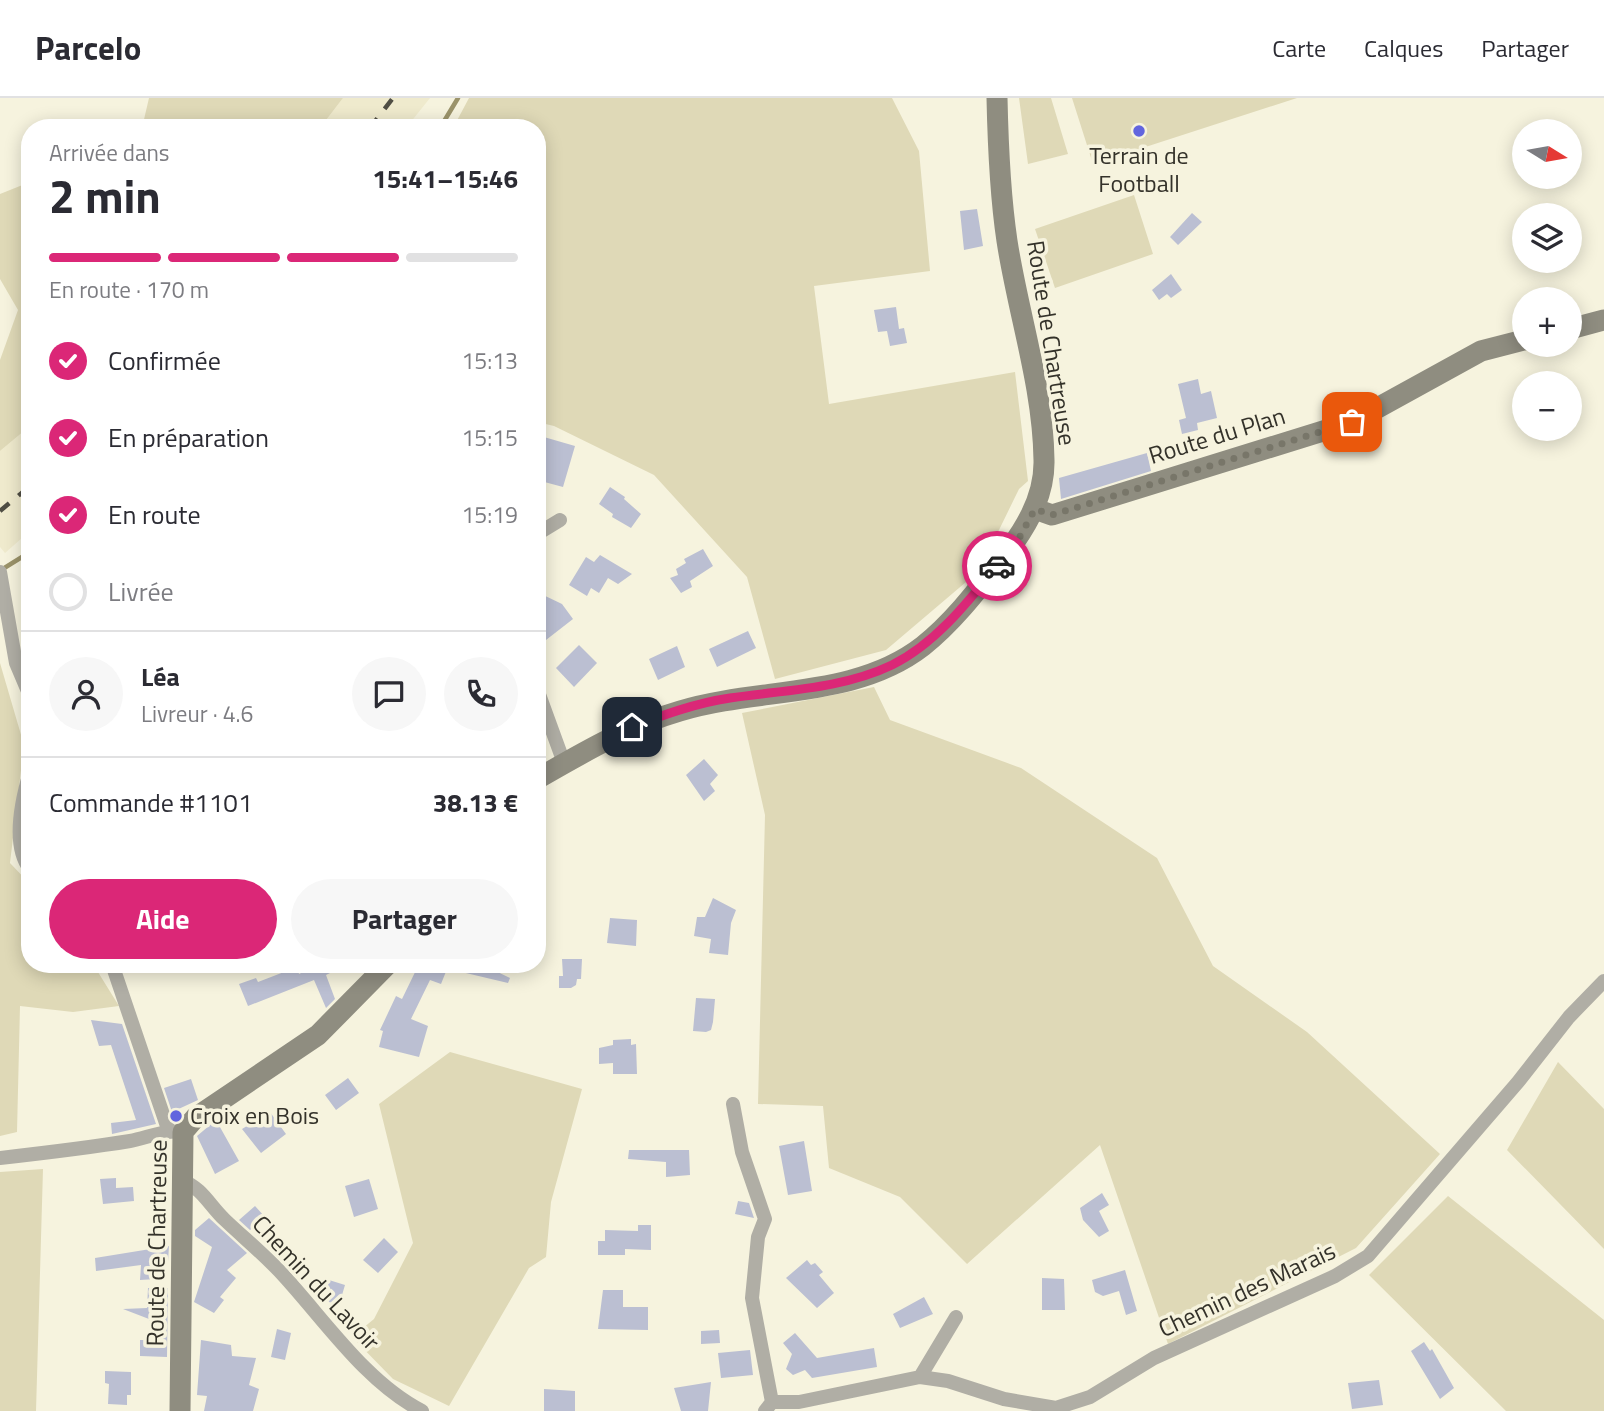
<!DOCTYPE html>
<html lang="fr">
<meta charset="utf-8">
<style>
body{margin:0;font-family:"Titillium Web",sans-serif;background:#f7f7f7;color:#2b2b33;height:100vh;display:flex;flex-direction:column;font-size:26px;white-space:nowrap}
*{box-sizing:border-box;margin:0}
p{font-size:23px;color:#7c7c81}
.icon{flex:none;width:38px;height:38px;fill:none;stroke:currentColor;stroke-width:2;stroke-linecap:round;stroke-linejoin:round}
.map{position:relative;flex:1;overflow:hidden}
.side{position:absolute;left:21px;top:21px;width:525px;height:854px;display:flex;flex-direction:column;background:#fff;border-radius:28px;box-shadow:0 4px 18px #0003}
.side>*{flex:none}
.needle{width:46px;rotate:101deg}
.tools{position:absolute;left:1512px;top:21px;display:grid;gap:14px}
.tools a{display:grid;place-items:center;width:70px;height:70px;border-radius:50%;background:#fff;box-shadow:0 4px 18px #0003;font-size:35px}
.pin{position:absolute;display:grid;place-items:center;width:60px;height:60px;color:#fff;margin:-30px;border-radius:14px;box-shadow:0 4px 10px #0006}
.courier{position:absolute;display:grid;place-items:center;width:70px;height:70px;margin:-35px;border:5px solid #db2777;border-radius:50%;background:#fff;color:#222;box-shadow:0 2px 9px #0007}
.headline em{font-style:normal;font-weight:700}
.headline div{display:flex;flex-direction:column-reverse}
.headline{display:flex;align-items:center;justify-content:space-between;height:119px;padding:0 28px}
h1{font-size:46px;font-weight:700;line-height:52px}
.bar{display:grid;grid-template-columns:repeat(4,1fr);gap:10px 7px;align-content:center;height:84px;padding:0 28px}
.bar i{height:9px;border-radius:5px;background:#e1e1e2}
.bar .on{background:#db2777}
.bar p{grid-column:span 4}
.line{display:flex;align-items:center;gap:18px;padding:0 28px;border-top:2px solid #e1e1e2}
.line div{flex:1}
.round{display:grid;place-items:center;flex:none;width:74px;height:74px;border-radius:37px;background:#f7f7f7}
ol{padding:0 28px;list-style:none}
li{display:flex;align-items:center;gap:21px;height:77px}
li p{margin-inline-start:auto}
li .icon{padding:7px;border-radius:50%;background:#db2777;color:#fff;stroke-width:4}
li:last-child{color:#7c7c81}
li i{width:38px;height:38px;border:4px solid #e1e1e2;border-radius:50%}
.primary-button{display:flex;gap:14px;margin-top:auto;padding:14px 28px}
.primary-button a{flex:1;height:80px;border-radius:42px;background:#db2777;color:#fff;font-size:28px;font-weight:700;line-height:80px;text-align:center}
.primary-button a+a{background:#f7f7f7;color:#2b2b33}
header{display:flex;align-items:center;gap:42px;box-sizing:border-box;height:98px;padding:0 35px;background:#fff;border-bottom:2px solid #e1e1e2}
header strong{font-size:33px}
nav{display:flex;gap:38px;margin-inline-start:auto;font-size:24px}
.map>svg:first-child{display:block}
.built{fill:#efeacd}
.green{fill:#dfd9b7}
.lines{fill:none;stroke-linecap:round;stroke-linejoin:round}
.stream{stroke:#9b936a;stroke-width:4.5}
.building{fill:#bbbfd2}
.street{stroke:#b0aea5;stroke-width:14}
.secondary{stroke:#8f8d80;stroke-width:21}
.rail{stroke:#504e44;stroke-width:4.5;stroke-dasharray:12 12;stroke-linecap:butt}
.done{stroke:#787669;stroke-width:7;stroke-dasharray:0 12.6}
.route{stroke:#db2777;stroke-width:9}
.poi-dot{fill:#6265de;stroke:#f6f3de;stroke-width:2.5}
.labels{text-anchor:middle;stroke-width:7;stroke-linejoin:round;paint-order:stroke}
.poi-label{font-size:24px;fill:#34322a;stroke:#f6f3de}
.street-label{font-size:24px;fill:#34322a;stroke:#f6f3de}
</style>
<header>
<strong>Parcelo</strong>
<nav><a>Carte</a><a>Calques</a><a>Partager</a></nav>
</header>
<div class="map">
<svg width="1604" height="1313" viewBox="0 0 1604 1313">
<rect width="100%" height="100%" fill="#f6f3de"/>
<!-- built -->
<path class="built" d="M 343,0 L 430,0 L 406,30 L 320,30 Z
M 30,328 L 30,433 L 5,455 L 0,449 L 0,353 Z"/>
<!-- green -->
<path class="green" d="M 149,0 L 343,0 L 320,30 L 142,30 Z
M 469,0 L 892,0 L 919,53 L 930,173 L 814,188 L 829,306 L 1015,274 L 1028,383 L 1019,391 L 979,473 L 886,552 L 775,581 L 747,479 L 654,377 L 554,328 L 537,324 L 537,30 L 453,30 Z
M 1019,0 L 1051,0 L 1068,56 L 1028,66 Z
M 1072,0 L 1297,0 L 1093,66 Z
M 30,84 L 30,328 L 0,353 L 0,262 L 18,212 L 0,181 L 0,96 Z
M 1134,97 L 1153,156 L 1055,190 L 1035,131 Z
M 0,565 L 24,647 L 10,765 L 30,786 L 30,866 L 93,866 L 119,908 L 73,914 L 20,908 L 17,1034 L 0,1038 Z
M 874,589 L 890,622 L 1021,670 L 1157,760 L 1213,868 L 1307,934 L 1440,1056 L 1356,1150 L 1168,1246 L 1100,1047 L 967,1166 L 900,1099 L 829,1070 L 823,1008 L 758,1006 L 765,717 L 742,615 Z
M 450,954 L 582,991 L 551,1104 L 546,1159 L 529,1170 L 449,1308 L 393,1281 L 352,1239 L 374,1221 L 413,1145 L 379,1006 Z
M 1558,964 L 1604,1011 L 1604,1151 L 1507,1052 Z
M 43,1071 L 36,1313 L 0,1313 L 0,1074 Z
M 1448,1098 L 1604,1222 L 1604,1313 L 1506,1313 L 1369,1177 Z"/>
<g class="lines">
<!-- stream -->
<path class="stream" d="M 440,30 L 458,0
M 1,472 L 30,454"/>
</g>
<!-- building -->
<path class="building" d="M 977,111 L 983,148 L 964,152 L 960,113 Z
M 1192,115 L 1202,124 L 1178,147 L 1170,139 Z
M 1171,176 L 1182,192 L 1171,200 L 1167,196 L 1159,202 L 1152,192 Z
M 896,209 L 899,231 L 904,230 L 907,245 L 890,248 L 887,233 L 878,234 L 874,212 Z
M 1198,281 L 1201,296 L 1211,293 L 1217,320 L 1197,325 L 1198,332 L 1182,336 L 1179,322 L 1186,320 L 1178,286 Z
M 537,337 L 575,348 L 563,389 L 537,382 Z
M 1147,355 L 1151,373 L 1061,401 L 1059,380 Z
M 610,389 L 625,399 L 624,401 L 641,416 L 631,430 L 612,419 L 613,416 L 599,406 Z
M 703,451 L 713,468 L 690,483 L 692,489 L 681,495 L 670,480 L 678,477 L 676,471 L 686,465 L 684,461 Z
M 600,457 L 632,476 L 618,486 L 608,480 L 599,495 L 591,490 L 587,498 L 569,487 L 586,459 L 594,464 Z
M 537,494 L 562,506 L 573,521 L 537,549 L 537,526 L 545,520 L 537,510 Z
M 748,533 L 756,550 L 717,569 L 709,551 Z
M 579,547 L 597,565 L 574,589 L 556,570 Z
M 677,548 L 685,569 L 658,582 L 649,561 Z
M 704,661 L 718,677 L 710,686 L 715,693 L 704,703 L 686,677 Z
M 713,800 L 736,812 L 731,825 L 728,857 L 709,855 L 711,841 L 694,838 L 697,819 L 705,819 Z
M 610,820 L 637,822 L 636,848 L 607,845 Z
M 562,861 L 582,861 L 581,881 L 577,881 L 576,887 L 571,890 L 559,890 L 559,878 L 563,878 Z
M 321,866 L 336,866 L 338,871 L 326,877 L 335,901 L 326,910 L 314,882 L 248,908 L 239,886 L 256,880 L 258,884 L 297,869 L 299,876 Z
M 419,866 L 449,866 L 441,886 L 430,882 L 411,921 L 428,928 L 419,959 L 379,949 L 383,933 L 380,932 L 396,898 L 402,901 Z
M 450,866 L 481,866 L 510,880 L 508,885 L 449,871 Z
M 696,900 L 715,901 L 713,924 L 711,932 L 706,934 L 693,933 Z
M 91,922 L 122,926 L 156,1026 L 112,1036 L 111,1025 L 136,1022 L 111,947 L 99,948 Z
M 631,941 L 631,947 L 636,946 L 637,976 L 613,976 L 613,965 L 599,966 L 599,950 L 613,947 L 613,942 Z
M 348,980 L 359,995 L 336,1012 L 325,997 Z
M 191,981 L 198,1002 L 172,1014 L 164,990 Z
M 270,1014 L 286,1036 L 261,1055 L 242,1031 Z
M 216,1022 L 239,1063 L 215,1076 L 197,1038 Z
M 804,1043 L 812,1093 L 788,1097 L 779,1048 Z
M 629,1052 L 689,1052 L 690,1077 L 666,1079 L 666,1064 L 628,1061 Z
M 116,1080 L 116,1090 L 133,1089 L 134,1103 L 103,1106 L 100,1081 Z
M 369,1081 L 378,1111 L 354,1119 L 345,1088 Z
M 1102,1095 L 1109,1107 L 1099,1113 L 1109,1133 L 1099,1139 L 1083,1122 L 1080,1110 Z
M 738,1103 L 749,1105 L 754,1120 L 735,1116 Z
M 255,1108 L 265,1119 L 250,1132 L 239,1122 Z
M 209,1120 L 247,1155 L 227,1172 L 236,1180 L 220,1199 L 224,1202 L 214,1215 L 194,1204 L 212,1149 L 195,1138 L 195,1132 Z
M 638,1127 L 651,1127 L 651,1152 L 625,1151 L 625,1157 L 598,1157 L 598,1143 L 605,1143 L 605,1132 L 638,1133 Z
M 384,1140 L 398,1154 L 378,1175 L 363,1162 Z
M 169,1148 L 168,1164 L 156,1165 L 156,1181 L 140,1182 L 141,1167 L 96,1173 L 95,1160 Z
M 807,1162 L 811,1167 L 815,1165 L 823,1174 L 819,1177 L 834,1195 L 817,1210 L 786,1180 Z
M 1125,1172 L 1137,1213 L 1126,1217 L 1119,1193 L 1103,1198 L 1095,1194 L 1092,1182 Z
M 1042,1180 L 1064,1181 L 1065,1212 L 1042,1212 Z
M 329,1182 L 345,1187 L 339,1207 L 329,1204 L 325,1195 Z
M 148,1190 L 168,1190 L 167,1259 L 140,1258 L 140,1242 L 153,1242 L 149,1221 L 123,1211 L 147,1210 Z
M 603,1192 L 623,1192 L 623,1209 L 648,1209 L 648,1232 L 598,1231 Z
M 924,1199 L 933,1216 L 900,1230 L 893,1216 Z
M 277,1231 L 291,1235 L 285,1262 L 271,1259 Z
M 719,1232 L 720,1245 L 701,1246 L 701,1233 Z
M 795,1235 L 817,1260 L 874,1250 L 877,1269 L 812,1280 L 805,1272 L 793,1277 L 786,1271 L 792,1256 L 783,1245 Z
M 201,1242 L 231,1247 L 232,1258 L 256,1260 L 249,1287 L 259,1291 L 253,1313 L 204,1313 L 207,1298 L 197,1297 Z
M 1424,1244 L 1430,1253 L 1432,1251 L 1454,1290 L 1440,1301 L 1411,1253 Z
M 750,1252 L 753,1277 L 721,1280 L 718,1255 Z
M 105,1273 L 131,1274 L 131,1297 L 127,1297 L 127,1307 L 108,1306 L 109,1286 L 105,1285 Z
M 1379,1282 L 1383,1307 L 1352,1311 L 1348,1285 Z
M 711,1284 L 708,1313 L 681,1313 L 674,1290 Z
M 544,1291 L 575,1293 L 575,1313 L 544,1313 Z"/>
<g class="lines">
<!-- street -->
<path class="street" d="M 537,436 L 560,422
M 0,474 L 16,565 L 30,598
M 537,591 L 564,665
M 30,674 C 22,701 11,747 30,771
M 112,866 L 169,1034
M 733,1006 L 742,1054 L 765,1121 L 758,1139 L 752,1200 L 772,1304
M 0,1060 C 44,1055 87,1050 130,1043 C 147,1040 166,1031 183,1034
M 183,1083 C 202,1090 210,1108 225,1122 C 245,1141 266,1158 284,1178 C 326,1224 367,1285 422,1313
M 920,1279 L 956,1219
M 765,1313 L 772,1304 L 799,1304 L 920,1279 L 948,1283 L 1004,1301 L 1056,1310 L 1090,1299 L 1154,1260 L 1335,1178 L 1368,1158 L 1518,984 L 1569,919 L 1604,883"/>
<!-- secondary -->
<path class="secondary" d="M 1570,231 L 1604,222
M 1035,411 L 1052,417 L 1352,324 L 1481,253 L 1524,242
M 537,681 C 584,654 628,628 680,613 C 759,589 855,601 923,548 C 952,525 976,494 998,466 C 1022,436 1045,402 1044,362 C 1043,288 1018,215 1007,143 C 1000,96 998,47 997,0
M 180,1313 L 183,1034 L 195,1020 L 318,937 L 388,866"/>
<!-- rail -->
<path class="rail" d="M 370,30 L 393,0
M 0,413 L 30,388"/>
</g>
<g class="lines">
<!-- done -->
<path class="done" d="M 997,468 L 1018,442 L 1035,411 L 1052,417 L 1352,324"/>
<!-- route -->
<path class="route" d="M 632,629 C 663,617 696,605 730,600 C 784,592 842,591 892,567 C 935,546 968,504 997,468"/>
</g>
<!-- markers -->
<g class="poi-dot">
<circle cx="1139" cy="33" r="7"/>
<circle cx="176" cy="1018" r="7"/>
</g>
<g class="labels">
<!-- poi labels -->
<g class="poi-label">
<text x="1139" y="66">Terrain de<tspan x="1139" dy="28">Football</tspan></text>
<text x="190" y="1026" text-anchor="start">Croix en Bois</text>
</g>
<!-- street labels -->
<g class="street-label">
<text transform="translate(1051 245) rotate(81)" y="8">Route de Chartreuse</text>
<text transform="translate(1217 338) rotate(-17)" y="8">Route du Plan</text>
<text transform="translate(157 1145) rotate(-89)" y="8">Route de Chartreuse</text>
<text transform="translate(316 1185) rotate(47)" y="8">Chemin du Lavoir</text>
<text transform="translate(1247 1192) rotate(-25)" y="8">Chemin des Marais</text>
</g>
</g>
</svg>
<div class="tools">
<a><svg class="needle" viewBox="-14 -14 28 28"><path d="M0-13l5 13h-10z" fill="#e53935"/><path d="M0 13l5-13h-10z" fill="#7c7c81"/></svg></a>
<a><svg class="icon" aria-label="layers" viewBox="0 0 24 24"><path d="M12 4l9 5-9 5-9-5zM3 14l9 5 9-5"/></svg></a>
<a>+</a>
<a>−</a>
</div>
<div class="pin" style="left:1352px;top:324px;background:#ea580c"><svg class="icon" aria-label="bag" viewBox="0 0 24 24"><path d="M5 8h14l-1 12H6zM9 8a3 3 0 0 1 6 0"/></svg></div>
<div class="pin" style="left:632px;top:629px;background:#1f2937"><svg class="icon" aria-label="home" viewBox="0 0 24 24"><path d="M3 11l9-7 9 7M6 9v11h12V9"/></svg></div>
<div class="courier" style="left:997px;top:468px"><svg class="icon" aria-label="car" viewBox="0 0 24 24"><path d="M5 17H2v-5l4-1 3-4h7l3 4 3 1v5h-3M9 17h6M6 11h13"/><circle cx="7" cy="17" r="2"/><circle cx="17" cy="17" r="2"/></svg></div>
<section class="side">
<div class="headline"><div><h1>2 min</h1><p>Arrivée dans</p></div><em>15:41–15:46</em></div>
<div class="bar"><i class="on"></i><i class="on"></i><i class="on"></i><i></i><p>En route · 170 m</p></div>
<ol>
<li><svg class="icon" aria-label="check" viewBox="0 0 24 24"><path d="M5 12l5 5 9-10"/></svg>Confirmée<p>15:13</p></li>
<li><svg class="icon" aria-label="check" viewBox="0 0 24 24"><path d="M5 12l5 5 9-10"/></svg>En préparation<p>15:15</p></li>
<li><svg class="icon" aria-label="check" viewBox="0 0 24 24"><path d="M5 12l5 5 9-10"/></svg>En route<p>15:19</p></li>
<li><i></i>Livrée</li>
</ol>
<div class="line" style="height:126px"><a class="round"><svg class="icon" aria-label="person" viewBox="0 0 24 24"><circle cx="12" cy="8" r="4"/><path d="M4 21q1-7 8-7t8 7"/></svg></a><div><b>Léa</b><p>Livreur · 4.6</p></div><a class="round"><svg class="icon" aria-label="chat" viewBox="0 0 24 24"><path d="M4 5h16v11H9l-5 4z"/></svg></a><a class="round"><svg class="icon" aria-label="phone" viewBox="0 0 24 24"><path d="M5 4h4l2 5-3 2q2 4 5 5l2-3 5 2v4C11 20 4 13 5 4z"/></svg></a></div>
<div class="line" style="height:91px"><div>Commande #1101</div><b>38.13 €</b></div>
<div class="primary-button"><a>Aide</a><a>Partager</a></div>
</section>
</div>
